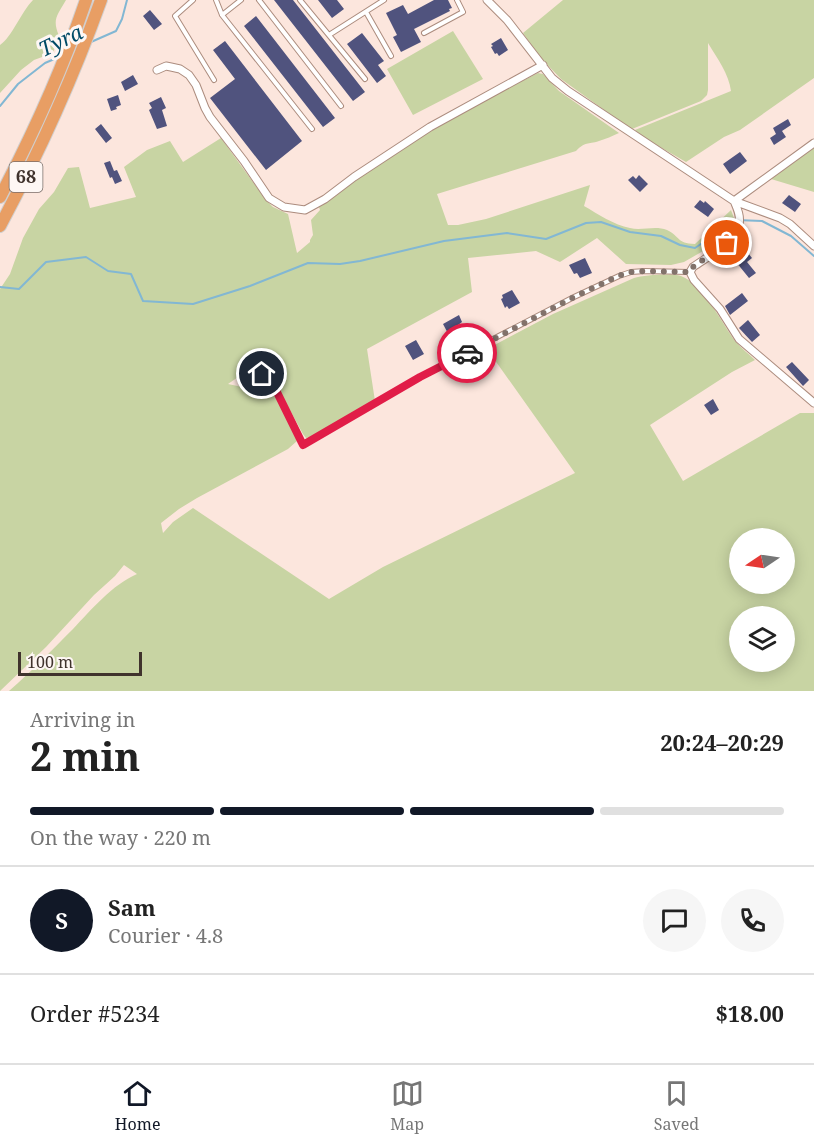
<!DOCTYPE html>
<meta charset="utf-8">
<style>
body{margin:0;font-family:"Noto Serif",serif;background:#f6f6f6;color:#222;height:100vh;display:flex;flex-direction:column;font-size:22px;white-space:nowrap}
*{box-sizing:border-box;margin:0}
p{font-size:20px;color:#767676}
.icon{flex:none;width:33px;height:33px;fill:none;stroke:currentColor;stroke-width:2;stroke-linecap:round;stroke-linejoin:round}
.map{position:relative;height:691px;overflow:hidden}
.sheet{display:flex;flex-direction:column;background:#fff;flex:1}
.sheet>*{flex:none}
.needle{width:39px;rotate:257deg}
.buttons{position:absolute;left:729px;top:528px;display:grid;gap:12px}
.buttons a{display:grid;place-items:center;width:66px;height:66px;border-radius:50%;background:#fff;box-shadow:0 3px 15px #0003;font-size:30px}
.scale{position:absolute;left:18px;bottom:15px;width:124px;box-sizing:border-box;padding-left:6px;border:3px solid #40332d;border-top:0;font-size:16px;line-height:21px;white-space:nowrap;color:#40332d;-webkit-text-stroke:4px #fef7f4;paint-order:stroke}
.pin{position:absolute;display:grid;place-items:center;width:51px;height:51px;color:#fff;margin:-26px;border:3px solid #fff;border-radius:50%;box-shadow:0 2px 6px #0007}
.courier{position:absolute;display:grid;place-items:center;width:60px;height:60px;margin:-30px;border:4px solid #e11d48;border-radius:50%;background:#fff;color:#222;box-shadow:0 2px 8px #0007}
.headline em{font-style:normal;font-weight:700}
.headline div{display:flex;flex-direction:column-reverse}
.headline{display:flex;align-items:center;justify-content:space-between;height:102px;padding:0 30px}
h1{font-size:39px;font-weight:700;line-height:45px}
.bar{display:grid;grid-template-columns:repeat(4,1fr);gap:9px 6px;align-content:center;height:72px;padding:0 30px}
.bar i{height:8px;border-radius:4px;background:#e0e0e0}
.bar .active{background:#111827}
.bar p{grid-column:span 4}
.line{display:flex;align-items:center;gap:15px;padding:0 30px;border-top:2px solid #e0e0e0}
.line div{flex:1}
.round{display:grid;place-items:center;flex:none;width:63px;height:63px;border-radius:32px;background:#f6f6f6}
.tab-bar{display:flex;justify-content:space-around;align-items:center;height:84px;border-top:2px solid #e0e0e0;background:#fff;font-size:16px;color:#767676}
.tab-bar a{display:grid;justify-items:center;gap:3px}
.tab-bar .active{color:#111827}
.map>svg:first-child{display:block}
.green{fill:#c8d4a3;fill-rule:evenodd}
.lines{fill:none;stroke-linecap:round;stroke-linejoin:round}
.stream{stroke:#82b7d3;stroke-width:2}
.building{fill:#50537e}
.service-casing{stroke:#ac8c7e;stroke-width:6}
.minor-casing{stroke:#ac8c7e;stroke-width:9}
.trunk-casing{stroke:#d1cecd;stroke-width:14}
.service{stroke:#fff;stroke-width:4}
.minor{stroke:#fff;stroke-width:7}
.trunk{stroke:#e89e64;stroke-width:12}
.done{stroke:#82726b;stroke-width:6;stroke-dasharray:0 10.8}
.route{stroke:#e11d48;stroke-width:8}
.labels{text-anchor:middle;stroke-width:6;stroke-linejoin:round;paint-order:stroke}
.shield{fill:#fef7f4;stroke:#796e69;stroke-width:1.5}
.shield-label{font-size:18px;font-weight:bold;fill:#40332d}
.water-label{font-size:21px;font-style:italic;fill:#004a66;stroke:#fef7f4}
</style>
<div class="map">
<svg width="814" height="691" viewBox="0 0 814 691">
<rect width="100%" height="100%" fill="#fce6dd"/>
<!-- green -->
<path class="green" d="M 33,0 L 66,0 C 57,16 52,19 59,36 L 53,53 L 34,60 L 21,70 L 0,93 L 0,45 C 12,37 21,12 33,0 Z
M 563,0 L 814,0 L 814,78 L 740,130 L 724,137 L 686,162 L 641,136 L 635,130 L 731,91 C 729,74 717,58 708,43 L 708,90 L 707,95 L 701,101 L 632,129 L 607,112 L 561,79 L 539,56 L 523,33 Z
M 453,31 L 483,79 L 413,115 L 387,69 Z
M 538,73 L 543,74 L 559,91 L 619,133 C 612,136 606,139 599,141 C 587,145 586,141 576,151 L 437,194 L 448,225 L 458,225 L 486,219 L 590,185 L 584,206 C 598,214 614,225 630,228 C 642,231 655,225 667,230 C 681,237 676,243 695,244 L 731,210 L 734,218 L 733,226 L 717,243 L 684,262 L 671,265 L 626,264 L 597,238 L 560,262 L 536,251 L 468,258 L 472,292 L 367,349 L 375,401 L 312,437 L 306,438 L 303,434 L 279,390 L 266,358 L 228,384 L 247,388 L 271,385 L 295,433 L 297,441 L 288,449 L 197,498 L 179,509 L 161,523 L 163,533 L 173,522 L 193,508 L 329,599 L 383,567 L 575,473 L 487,349 L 553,314 L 634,278 C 645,275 671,273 681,276 C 704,285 721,322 735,341 C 741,348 749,354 755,360 L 732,372 L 650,425 L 683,481 L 800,413 L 814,413 L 814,691 L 9,691 C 32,671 52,650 73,629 C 92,609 112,585 137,574 L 124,565 L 115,576 L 94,595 L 46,647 L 0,691 L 0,289 L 10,274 L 23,238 L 39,209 L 54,192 L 68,168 L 79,167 L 90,208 L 136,197 L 124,167 L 147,150 L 170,141 L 183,162 L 221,138 L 266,200 L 273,207 L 288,214 L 297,253 L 310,242 L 310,240 L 313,235 L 311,220 L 320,210 L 319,207 L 360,175 L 426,130 ZM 740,538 L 784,538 L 784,584 L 740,584 ZM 740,616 L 784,616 L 784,662 L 740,662 Z
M 814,147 L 814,192 L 771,179 Z"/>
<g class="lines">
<!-- stream -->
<path class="stream" d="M 91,42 L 116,31 L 122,19 L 127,0
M 0,106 L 18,84 L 45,63 L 59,57
M 0,287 L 19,289 L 46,262 L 86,257 L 108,271 L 131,274 L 143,301 L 193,304 L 250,286 L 308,263 L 340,264 L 360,261 L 444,241 L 507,233 L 546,239 L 586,223 L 601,222 L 630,232 L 661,236 L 680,245 L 695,248 L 736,220 L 762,221 L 791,236 L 814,256"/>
</g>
<!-- building -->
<path class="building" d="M 274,0 L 293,0 L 365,92 L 353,101 Z
M 318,0 L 337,0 L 344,9 L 332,18 Z
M 434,0 L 448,0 L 452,8 L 449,9 L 450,11 L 414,29 L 421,42 L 401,52 L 393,37 L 397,35 L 386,13 L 403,5 L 408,14 Z
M 150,10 L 162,24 L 154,30 L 143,16 Z
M 256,16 L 335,118 L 323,127 L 244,26 Z
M 362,33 L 384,61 L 378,65 L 386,76 L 377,83 L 347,44 Z
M 501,38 L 508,50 L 499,56 L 497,53 L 495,54 L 491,47 L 493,46 L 491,44 Z
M 225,41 L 302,141 L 266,170 L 210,98 L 235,79 L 213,50 Z
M 133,75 L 138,84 L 125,91 L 121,82 Z
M 118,95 L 121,105 L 116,107 L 117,109 L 111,111 L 107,99 Z
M 161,97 L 166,108 L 162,110 L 167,126 L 157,129 L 149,110 L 152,108 L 149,103 Z
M 788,119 L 791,125 L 782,131 L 786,137 L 774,145 L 770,138 L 776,134 L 773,128 Z
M 101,124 L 112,138 L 106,143 L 95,129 Z
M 740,152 L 747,161 L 730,174 L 723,164 Z
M 110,161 L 114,171 L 117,170 L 122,181 L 115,184 L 112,177 L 110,178 L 104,163 Z
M 639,175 L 648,184 L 640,192 L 628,180 L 633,176 L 636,179 Z
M 789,195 L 801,204 L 795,212 L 782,203 Z
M 700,200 L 704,203 L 705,201 L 714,209 L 708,217 L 694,207 Z
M 744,248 L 752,258 L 747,262 L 756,273 L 749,278 L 732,257 Z
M 585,258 L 592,273 L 580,278 L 577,273 L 574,274 L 569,265 Z
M 512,290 L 520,303 L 509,309 L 507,306 L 505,308 L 501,299 L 503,298 L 502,295 Z
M 742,293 L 748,301 L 730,315 L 725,306 Z
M 459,315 L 462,322 L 458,325 L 463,335 L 452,341 L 443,324 Z
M 748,320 L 760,335 L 752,342 L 739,328 Z
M 416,340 L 424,354 L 413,360 L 405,346 Z
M 792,362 L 809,380 L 803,386 L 786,367 Z
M 713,399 L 719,410 L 711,415 L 704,405 Z"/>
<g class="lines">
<defs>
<path id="service" d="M 193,0 L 175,16 L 214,80
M 216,0 L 222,15 L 312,129
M 259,0 L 341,106
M 300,0 L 365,79
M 366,12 L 391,56
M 222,15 L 241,0
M 424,33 L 463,12 L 457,0
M 329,35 L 384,0
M 262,374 L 267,374 L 270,378 L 303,445 L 420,377 L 574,297 L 619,276 L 631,272 L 645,271 L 689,272"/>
<path id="minor" d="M 487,0 L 507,20 L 552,78 L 568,91 L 734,201 L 780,218 L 790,224 L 814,246
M 157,70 L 166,66 L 171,67 L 180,69 L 189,75 L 196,85 L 205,108 L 210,117 L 244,161 L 269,198 L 284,207 L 305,210 L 325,199 L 354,177 L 430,127 L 543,65
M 734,201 C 737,208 741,216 739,225 C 736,242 707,257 693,267 L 690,272 L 694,280 L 720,309 L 739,339 L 814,403
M 734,201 L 814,143"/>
<path id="trunk" d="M 0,197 C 33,134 63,68 86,0
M 0,226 C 39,153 73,78 101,0"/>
</defs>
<!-- service casing -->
<use href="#service" class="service-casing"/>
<!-- minor casing -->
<use href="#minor" class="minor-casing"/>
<!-- trunk casing -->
<use href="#trunk" class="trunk-casing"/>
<!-- service -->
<use href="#service" class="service"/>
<!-- minor -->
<use href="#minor" class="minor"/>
<!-- trunk -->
<use href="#trunk" class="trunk"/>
</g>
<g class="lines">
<!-- done -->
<path class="done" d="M 467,353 L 574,297 L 618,276 L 631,272 L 645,271 L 690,272 L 693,267 L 727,243"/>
<!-- route -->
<path class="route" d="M 262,374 L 267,374 L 270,378 L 303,445 L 420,377 L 467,353"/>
</g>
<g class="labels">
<!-- shield labels -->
<rect class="shield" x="9.5" y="162" width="33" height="30" rx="4.5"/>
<g class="shield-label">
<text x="26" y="183">68</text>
</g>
<!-- water labels -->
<g class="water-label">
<text transform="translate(61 41) rotate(-26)" y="7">Tyra</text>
</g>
</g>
</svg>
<div class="buttons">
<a><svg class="needle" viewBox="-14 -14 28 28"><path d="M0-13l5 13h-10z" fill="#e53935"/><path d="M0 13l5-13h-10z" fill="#767676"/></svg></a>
<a><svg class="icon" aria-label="layers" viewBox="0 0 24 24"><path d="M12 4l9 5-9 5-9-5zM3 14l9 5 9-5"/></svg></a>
</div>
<div class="scale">100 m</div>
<div class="pin" style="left:727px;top:243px;background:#ea580c"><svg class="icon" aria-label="bag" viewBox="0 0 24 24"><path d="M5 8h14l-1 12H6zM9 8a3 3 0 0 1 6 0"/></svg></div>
<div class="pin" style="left:262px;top:374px;background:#1f2937"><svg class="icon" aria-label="home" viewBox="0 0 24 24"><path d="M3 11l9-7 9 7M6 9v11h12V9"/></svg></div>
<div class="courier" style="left:467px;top:353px"><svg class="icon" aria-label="car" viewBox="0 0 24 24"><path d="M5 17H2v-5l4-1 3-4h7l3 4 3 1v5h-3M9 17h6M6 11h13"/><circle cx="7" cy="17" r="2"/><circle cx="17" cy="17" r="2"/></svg></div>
</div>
<section class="sheet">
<div class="headline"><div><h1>2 min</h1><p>Arriving in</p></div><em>20:24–20:29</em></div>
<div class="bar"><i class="active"></i><i class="active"></i><i class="active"></i><i></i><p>On the way · 220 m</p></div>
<div class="line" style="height:108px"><b class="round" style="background:#111827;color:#fff">S</b><div><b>Sam</b><p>Courier · 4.8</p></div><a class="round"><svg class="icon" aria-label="chat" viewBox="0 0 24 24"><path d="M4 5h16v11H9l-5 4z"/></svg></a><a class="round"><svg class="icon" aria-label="phone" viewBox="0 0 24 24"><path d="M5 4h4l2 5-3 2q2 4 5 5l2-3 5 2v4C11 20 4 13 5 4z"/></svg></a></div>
<div class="line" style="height:78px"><div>Order #5234</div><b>$18.00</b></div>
</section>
<nav class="tab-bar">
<a class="active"><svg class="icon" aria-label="home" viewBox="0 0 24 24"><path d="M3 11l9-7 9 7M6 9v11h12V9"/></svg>Home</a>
<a><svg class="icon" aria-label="map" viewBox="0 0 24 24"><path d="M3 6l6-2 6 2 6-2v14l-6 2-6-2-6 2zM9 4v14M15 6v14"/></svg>Map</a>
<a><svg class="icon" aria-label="saved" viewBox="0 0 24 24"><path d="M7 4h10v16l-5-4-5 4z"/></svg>Saved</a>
</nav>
